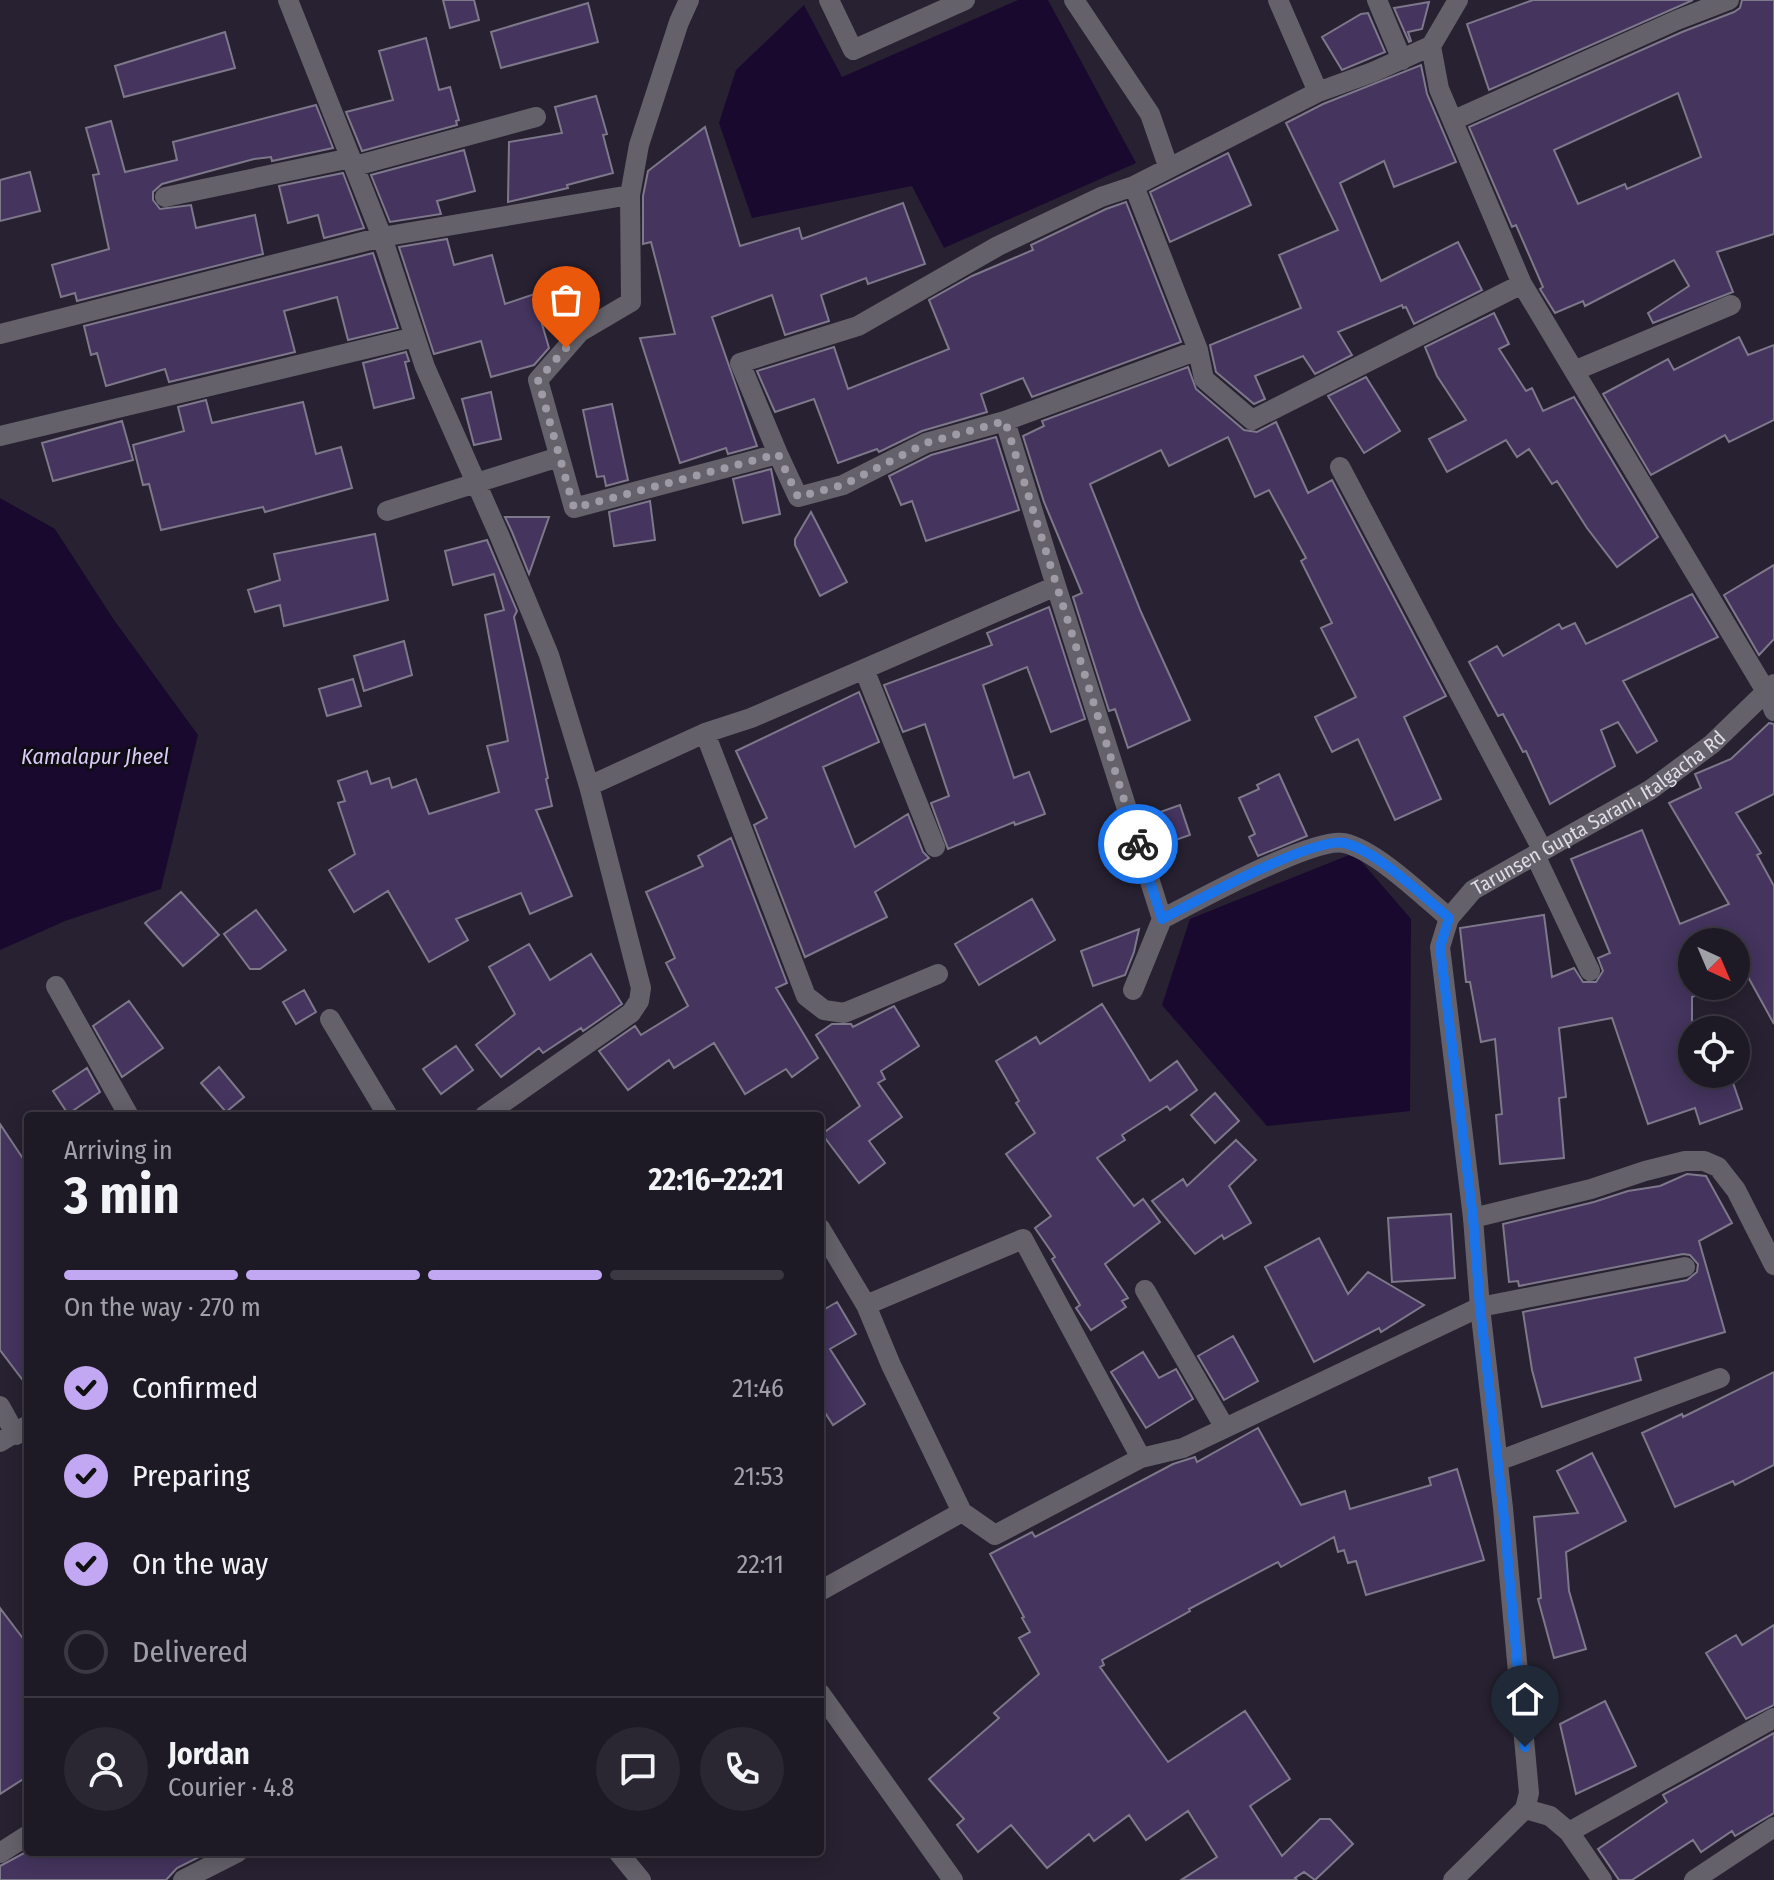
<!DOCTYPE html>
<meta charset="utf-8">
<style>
body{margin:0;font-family:"Fira Sans Condensed",sans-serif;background:#2a2632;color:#f1f3f6;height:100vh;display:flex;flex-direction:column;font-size:30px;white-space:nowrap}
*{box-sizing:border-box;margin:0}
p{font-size:26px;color:#a0a0a7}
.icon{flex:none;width:44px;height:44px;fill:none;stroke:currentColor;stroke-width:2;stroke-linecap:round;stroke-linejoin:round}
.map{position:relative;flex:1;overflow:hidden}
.sheet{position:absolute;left:24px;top:1112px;width:800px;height:744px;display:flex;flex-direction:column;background:#1d1925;border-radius:8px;box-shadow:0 4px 20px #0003,0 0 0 2px #3b3842}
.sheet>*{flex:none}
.needle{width:52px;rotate:136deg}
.fabs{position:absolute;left:1678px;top:928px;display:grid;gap:16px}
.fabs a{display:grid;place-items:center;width:72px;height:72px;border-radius:50%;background:#1d1925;box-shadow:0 4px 20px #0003,0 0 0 2px #3b3842;font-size:40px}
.pin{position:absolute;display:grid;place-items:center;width:68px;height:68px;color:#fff;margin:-82px -34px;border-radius:50% 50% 50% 0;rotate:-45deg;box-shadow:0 0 8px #0007}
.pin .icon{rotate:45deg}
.courier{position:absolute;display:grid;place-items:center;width:80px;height:80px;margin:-40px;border:6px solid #1a73e8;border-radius:50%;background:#fff;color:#222;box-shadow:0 2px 10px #0007}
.head em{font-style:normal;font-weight:700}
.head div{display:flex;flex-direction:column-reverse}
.head{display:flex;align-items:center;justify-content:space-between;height:136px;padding:0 40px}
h1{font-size:52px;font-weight:700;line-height:60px}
.bar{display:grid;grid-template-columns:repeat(4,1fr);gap:12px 8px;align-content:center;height:96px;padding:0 40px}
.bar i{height:10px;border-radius:6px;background:#3b3842}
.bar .current{background:#c2a8f2}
.bar p{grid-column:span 4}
.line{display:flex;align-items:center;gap:20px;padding:0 40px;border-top:2px solid #3b3842}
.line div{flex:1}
.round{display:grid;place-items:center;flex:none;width:84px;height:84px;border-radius:42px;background:#2a2632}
ol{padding:0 40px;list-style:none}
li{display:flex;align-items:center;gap:24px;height:88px}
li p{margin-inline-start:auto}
li .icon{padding:8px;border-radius:50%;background:#c2a8f2;color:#111;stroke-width:4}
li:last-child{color:#a0a0a7}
li i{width:44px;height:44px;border:4px solid #3b3842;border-radius:50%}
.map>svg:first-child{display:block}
.water{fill:#1a092f}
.building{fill:#44345e;stroke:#7e788b;stroke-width:2;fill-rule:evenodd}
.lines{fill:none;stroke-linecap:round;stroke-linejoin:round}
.minor{stroke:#64616a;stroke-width:20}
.tertiary{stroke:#64616a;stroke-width:20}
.done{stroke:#9e9aa6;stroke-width:8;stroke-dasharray:0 14.4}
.route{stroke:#1a73e8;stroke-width:10}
.labels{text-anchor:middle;stroke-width:6;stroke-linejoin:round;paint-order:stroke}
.street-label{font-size:20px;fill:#dedbe5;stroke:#0f0c13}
.water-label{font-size:22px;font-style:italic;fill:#d9cbf7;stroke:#0f0c13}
</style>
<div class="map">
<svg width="1774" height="1880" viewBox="0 0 1774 1880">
<rect width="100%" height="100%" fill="#272131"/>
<!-- water -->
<path class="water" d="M 1018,0 L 1048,0 L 1136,163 L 944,248 L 912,186 L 752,218 L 719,123 L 736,70 L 804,5 L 842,77 Z
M 0,498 L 55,529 L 114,620 L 198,735 L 161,889 L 65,921 L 0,950 Z
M 1354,853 L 1411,919 L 1410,1111 L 1267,1126 L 1162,1005 L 1190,919 Z"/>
<!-- building -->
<path class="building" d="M 443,0 L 474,0 L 479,20 L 450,28 Z
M 1533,0 L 1693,0 L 1489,90 L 1467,24 Z
M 1742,0 L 1774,0 L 1774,234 L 1717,252 L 1733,292 L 1653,323 L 1648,313 L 1689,286 L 1674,260 L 1585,306 L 1583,301 L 1555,313 L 1540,289 L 1543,287 L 1516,225 L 1512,227 L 1469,127 L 1682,32 L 1734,12 L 1740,8 ZM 1678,93 L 1701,157 L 1627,189 L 1625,184 L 1578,204 L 1554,150 Z
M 1429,2 L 1422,29 L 1408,32 L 1411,41 L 1409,42 L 1394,8 Z
M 588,3 L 598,42 L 501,68 L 491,32 Z
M 1368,13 L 1385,52 L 1342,70 L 1322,37 L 1361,14 Z
M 225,32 L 235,68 L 124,97 L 115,66 Z
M 426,38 L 439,90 L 450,87 L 459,120 L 456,121 L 457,125 L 362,151 L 346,112 L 393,100 L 379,51 Z
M 1421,65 L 1427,94 L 1456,162 L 1394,187 L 1384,161 L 1340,183 L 1381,281 L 1458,242 L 1482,290 L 1414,324 L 1406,307 L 1403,308 L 1402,305 L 1338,332 L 1352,355 L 1315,374 L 1303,356 L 1255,376 L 1265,399 L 1254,404 L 1216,372 L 1210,345 L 1301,308 L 1279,255 L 1338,230 L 1286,123 L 1323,104 Z
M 596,96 L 607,134 L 603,135 L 613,173 L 567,185 L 568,188 L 508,202 L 509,142 L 562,133 L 555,107 Z
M 316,105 L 333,148 L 272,161 L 271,157 L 254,159 L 162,184 L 153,192 L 153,200 L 160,209 L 191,205 L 196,228 L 255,215 L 263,254 L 77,301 L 75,293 L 61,297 L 52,265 L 109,249 L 93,175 L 99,174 L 86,128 L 111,121 L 125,172 L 177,160 L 173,142 Z
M 705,127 L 740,246 L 799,228 L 802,239 L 903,203 L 925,264 L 868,284 L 866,278 L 821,295 L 829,321 L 785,335 L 772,295 L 712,317 L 757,446 L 728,454 L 726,448 L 680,463 L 640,338 L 675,334 L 651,242 L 643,244 L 643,196 L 648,171 Z
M 464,150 L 475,191 L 437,201 L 441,214 L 390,222 L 371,175 Z
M 1228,153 L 1251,205 L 1170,242 L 1150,192 Z
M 30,172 L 40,211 L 0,221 L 0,180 Z
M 343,173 L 364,228 L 324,238 L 318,215 L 288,223 L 279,186 Z
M 1126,202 L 1181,342 L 1032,397 L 1023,378 L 981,394 L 987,412 L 922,431 L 879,452 L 877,449 L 838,463 L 814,399 L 775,412 L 757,371 L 834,347 L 848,389 L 949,349 L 929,300 L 972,276 L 1033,250 L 1031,245 L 1106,209 Z
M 447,239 L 454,265 L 492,255 L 505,304 L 570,282 L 580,312 L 542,324 L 549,348 L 534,365 L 491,377 L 481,341 L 434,354 L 399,247 Z
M 373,253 L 398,328 L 348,340 L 337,297 L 284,311 L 295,352 L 169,382 L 165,369 L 106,386 L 97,353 L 91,355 L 84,326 Z
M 1494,313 L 1509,344 L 1499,349 L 1526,391 L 1532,388 L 1543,411 L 1574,397 L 1658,537 L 1617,567 L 1587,528 L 1557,481 L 1552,484 L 1529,449 L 1517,457 L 1506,440 L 1447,472 L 1429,439 L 1466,420 L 1437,376 L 1425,347 Z
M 1739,337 L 1748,355 L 1774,345 L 1774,420 L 1729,442 L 1725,435 L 1651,475 L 1603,394 L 1668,359 L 1674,370 Z
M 406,352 L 409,361 L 405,362 L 414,398 L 374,408 L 363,363 Z
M 1188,367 L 1196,389 L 1244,430 L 1257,432 L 1276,422 L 1308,493 L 1332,480 L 1446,696 L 1404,717 L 1441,799 L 1395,820 L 1358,739 L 1332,752 L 1315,717 L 1356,697 L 1321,628 L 1332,623 L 1301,561 L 1306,558 L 1269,490 L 1255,497 L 1228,437 L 1169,466 L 1161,450 L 1090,484 L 1141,612 L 1190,720 L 1128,748 L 1115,709 L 1109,711 L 1073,597 L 1082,593 L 1044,502 L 1023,436 L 1044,426 L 1042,421 Z
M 1366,377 L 1400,431 L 1364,453 L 1328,396 Z
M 491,392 L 501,439 L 474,445 L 462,399 Z
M 206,400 L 212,423 L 303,402 L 316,454 L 341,447 L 352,488 L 265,512 L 263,507 L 161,530 L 149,484 L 143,485 L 133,445 L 184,431 L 178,407 Z
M 612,404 L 628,480 L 606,486 L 604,476 L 597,477 L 583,410 Z
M 122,421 L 133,460 L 53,481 L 42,443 Z
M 996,437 L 1019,510 L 926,541 L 912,501 L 901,505 L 889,476 L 931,455 Z
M 771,469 L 780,514 L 743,523 L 733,479 Z
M 650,501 L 655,540 L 614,546 L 609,512 Z
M 811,512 L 847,582 L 820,596 L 795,545 L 795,539 Z
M 505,517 L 549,517 L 529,574 L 512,532 Z
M 375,534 L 388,600 L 284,626 L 280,605 L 255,612 L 248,590 L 280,580 L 274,554 Z
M 487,540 L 517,611 L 514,617 L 548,778 L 546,779 L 552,806 L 536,810 L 572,896 L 530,914 L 521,893 L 456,919 L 468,940 L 429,962 L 388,891 L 354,912 L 329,870 L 355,854 L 338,803 L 345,801 L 338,781 L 367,771 L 371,784 L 389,778 L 392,788 L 416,779 L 429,814 L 499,792 L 487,746 L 508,741 L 485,615 L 504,610 L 494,574 L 453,585 L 445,551 Z
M 1774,565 L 1774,639 L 1759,655 L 1724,595 Z
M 1692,594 L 1718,637 L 1623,681 L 1657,741 L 1637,753 L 1618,722 L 1601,730 L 1615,766 L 1550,804 L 1526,751 L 1523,752 L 1503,714 L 1498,716 L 1469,662 L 1497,646 L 1503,656 L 1559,624 L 1562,629 L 1575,623 L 1586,644 Z
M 1049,607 L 1085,719 L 1051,732 L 1027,667 L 983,685 L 1014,778 L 1029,772 L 1045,814 L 1015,825 L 1014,822 L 948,849 L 931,803 L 949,796 L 925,724 L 903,732 L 884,685 L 992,645 L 987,633 Z
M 404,641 L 412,675 L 364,691 L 354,656 Z
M 353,679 L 361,706 L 327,716 L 319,689 Z
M 859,692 L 879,742 L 823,767 L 855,847 L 908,814 L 923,852 L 929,858 L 875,892 L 887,917 L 805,957 L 754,825 L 767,818 L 736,751 Z
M 1769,723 L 1774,724 L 1774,794 L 1736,813 L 1761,853 L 1757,855 L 1774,886 L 1774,1024 L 1747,975 L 1736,979 L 1736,942 L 1692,942 L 1692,986 L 1719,986 L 1692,997 L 1692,1074 L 1730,1074 L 1742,1109 L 1700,1124 L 1695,1108 L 1648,1124 L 1612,1018 L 1559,1028 L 1566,1097 L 1559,1098 L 1564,1158 L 1500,1164 L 1496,1115 L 1502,1114 L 1495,1039 L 1481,1042 L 1470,982 L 1466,982 L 1460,928 L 1544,915 L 1552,977 L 1574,968 L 1583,982 L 1596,982 L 1603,971 L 1598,958 L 1610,953 L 1571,859 L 1642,830 L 1680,924 L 1729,904 L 1669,803 L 1701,788 L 1695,774 L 1731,759 Z
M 1279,774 L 1307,836 L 1258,856 L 1249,837 L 1255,834 L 1239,798 L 1259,789 L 1257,785 Z
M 1180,805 L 1190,835 L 1153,848 L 1143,818 Z
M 731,838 L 787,983 L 776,988 L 818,1058 L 792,1077 L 786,1069 L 745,1094 L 714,1043 L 674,1068 L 669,1060 L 628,1090 L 599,1051 L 635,1026 L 641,1035 L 688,1006 L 666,963 L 675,958 L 646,892 L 703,866 L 698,856 Z
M 181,892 L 219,935 L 183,966 L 145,923 Z
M 1032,899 L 1055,940 L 979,985 L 955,944 Z
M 256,910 L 286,950 L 260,969 L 250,969 L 224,934 Z
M 1139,929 L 1134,952 L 1125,975 L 1093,986 L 1081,951 Z
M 529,944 L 550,980 L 591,954 L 622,1004 L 583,1031 L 581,1028 L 543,1053 L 539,1048 L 501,1077 L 476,1045 L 515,1014 L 489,967 Z
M 304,990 L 316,1012 L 296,1024 L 283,1002 Z
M 129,1001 L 163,1048 L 122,1077 L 93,1026 Z
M 1102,1004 L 1150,1081 L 1177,1061 L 1197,1090 L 1170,1110 L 1167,1106 L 1122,1135 L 1125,1140 L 1097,1158 L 1134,1206 L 1143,1199 L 1160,1222 L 1105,1264 L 1128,1298 L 1122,1301 L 1126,1307 L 1091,1330 L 1076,1308 L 1080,1305 L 1052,1259 L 1055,1257 L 1035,1228 L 1051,1216 L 1006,1154 L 1035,1133 L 1016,1103 L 1019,1101 L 996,1061 L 1036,1037 L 1040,1044 Z
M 894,1006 L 919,1046 L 881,1071 L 885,1079 L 878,1083 L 902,1117 L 869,1141 L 885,1163 L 859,1183 L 822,1134 L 860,1106 L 816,1035 L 832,1024 L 851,1024 L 853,1027 Z
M 456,1046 L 473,1070 L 441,1094 L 423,1069 Z
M 219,1067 L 244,1097 L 226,1112 L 201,1083 Z
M 87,1068 L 100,1092 L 68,1114 L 53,1091 Z
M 1215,1093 L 1239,1121 L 1215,1143 L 1191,1115 Z
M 0,1124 L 28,1166 L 28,1387 L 0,1350 Z
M 1236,1140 L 1256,1160 L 1229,1186 L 1251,1223 L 1224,1239 L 1222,1235 L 1195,1254 L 1152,1201 L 1183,1179 L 1187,1186 Z
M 1687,1174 L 1706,1176 L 1732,1223 L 1699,1241 L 1725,1332 L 1635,1358 L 1641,1380 L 1542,1407 L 1532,1370 L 1523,1312 L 1687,1280 L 1697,1272 L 1698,1264 L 1690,1255 L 1683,1254 L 1519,1286 L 1518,1281 L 1509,1282 L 1503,1224 L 1594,1202 L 1628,1191 L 1660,1186 Z
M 1451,1214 L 1455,1278 L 1392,1282 L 1388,1218 Z
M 1319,1238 L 1348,1294 L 1368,1272 L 1424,1305 L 1381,1332 L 1379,1328 L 1314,1362 L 1265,1267 Z
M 837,1302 L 856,1334 L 830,1349 L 865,1404 L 833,1425 L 820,1405 L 820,1312 Z
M 1233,1336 L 1258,1381 L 1224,1400 L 1198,1356 Z
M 1143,1352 L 1159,1378 L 1176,1369 L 1193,1399 L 1146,1428 L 1111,1372 Z
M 1774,1372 L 1774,1465 L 1735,1485 L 1733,1481 L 1675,1507 L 1642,1433 L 1682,1414 L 1683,1417 Z
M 1258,1428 L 1301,1505 L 1345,1491 L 1350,1509 L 1431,1485 L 1429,1478 L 1457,1469 L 1484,1560 L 1366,1595 L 1356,1561 L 1348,1563 L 1344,1550 L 1338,1552 L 1334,1537 L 1281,1567 L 1278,1562 L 1189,1609 L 1190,1611 L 1102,1660 L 1104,1665 L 1100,1667 L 1168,1762 L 1245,1711 L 1290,1779 L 1250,1806 L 1282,1856 L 1320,1819 L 1330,1819 L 1353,1844 L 1315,1880 L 1304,1872 L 1295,1878 L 1297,1880 L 1181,1880 L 1217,1857 L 1188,1811 L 1146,1840 L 1129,1815 L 1094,1841 L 1089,1834 L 1047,1868 L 1011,1825 L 978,1852 L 957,1825 L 964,1819 L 929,1779 L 999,1718 L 994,1713 L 1039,1674 L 1019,1638 L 1030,1632 L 1022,1618 L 1024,1617 L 990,1554 L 1032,1532 L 1035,1537 L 1173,1464 L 1195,1457 L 1197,1462 Z
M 1592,1453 L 1626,1521 L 1566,1552 L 1569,1591 L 1586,1649 L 1554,1658 L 1538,1599 L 1541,1598 L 1534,1517 L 1578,1513 L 1557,1471 Z
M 0,1608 L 28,1645 L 28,1776 L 0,1794 Z
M 1774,1625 L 1774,1705 L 1746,1719 L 1706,1653 L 1736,1635 L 1742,1645 Z
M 1605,1701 L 1636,1766 L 1576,1794 L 1560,1724 Z
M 1774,1733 L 1774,1813 L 1735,1836 L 1732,1831 L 1701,1852 L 1693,1840 L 1632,1880 L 1619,1880 L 1598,1849 L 1667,1802 L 1663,1795 Z
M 26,1852 L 209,1852 L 177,1868 L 166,1880 L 0,1880 L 0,1866 Z"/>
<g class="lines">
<!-- minor -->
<path class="minor" d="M 288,0 L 382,237 L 425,367 L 500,537 L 549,655 L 589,786
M 689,0 L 679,22 L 639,145 L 630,195 L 631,302 L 580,332 L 538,380 L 574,508 L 778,454 L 740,363 L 858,326 L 998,246 L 1101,197 L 1134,186 L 1318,92 L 1373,72 L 1431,46 L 1458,0
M 829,0 L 853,50 L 965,0
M 1074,0 L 1150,114 L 1168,166
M 1278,0 L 1318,92
M 1377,0 L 1402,60
M 1431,46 L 1439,89 L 1522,284
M 1454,120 L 1677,20 L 1729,0
M 355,166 L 536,117
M 1134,186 L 1198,350 L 1204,379 L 1252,420 L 1522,284 L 1767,693 L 1774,711
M 165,197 L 351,158
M 0,334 L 382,237 L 630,195
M 1574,371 L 1731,305
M 0,436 L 415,337
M 778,454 L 798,497 L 843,485 L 926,443 L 1005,421 L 1198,350
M 1340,467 L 1543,851
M 387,511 L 559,457
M 1056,586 L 1162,919 L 1133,990
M 864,669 L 935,847
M 705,733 L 806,996 L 824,1010 L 844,1013 L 938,974
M 1535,855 L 1590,971
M 1162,919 C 1195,902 1312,837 1344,843 C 1376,850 1423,896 1449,918
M 56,986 L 129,1116
M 330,1019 L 388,1116
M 484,1116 L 631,1013 L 639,1001 L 641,988 L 589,786 L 705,733 L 751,718 L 1056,586 L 1005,421
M 1473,1218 L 1591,1189 L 1645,1171 L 1685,1161 L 1704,1161 L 1718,1167 L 1736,1190 L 1774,1265
M 820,1228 L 866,1305
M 1145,1290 L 1225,1428
M 0,1406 L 16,1435
M 0,1442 L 28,1425
M 1498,1461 L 1720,1378
M 962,1512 L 891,1365 L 866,1305 L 1023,1239 L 1141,1458 L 1183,1448 L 1480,1307 L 1685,1267
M 820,1591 L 962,1512 L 995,1535 L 1141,1458
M 820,1693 L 953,1880
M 1569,1832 L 1774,1718
M 618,1852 L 641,1880
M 0,1853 L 28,1835
M 183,1880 L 238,1852"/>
<!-- tertiary -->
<g class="tertiary">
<path id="s1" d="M 1525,1809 L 1529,1793 L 1503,1508 L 1480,1307 L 1473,1218 L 1440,947 L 1449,918 L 1473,890 L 1650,790 L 1712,744 L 1774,684"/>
<path d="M 1453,1880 L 1525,1809 L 1550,1816 L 1569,1832 L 1602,1880"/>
<path d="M 1694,1880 L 1774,1827"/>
</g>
</g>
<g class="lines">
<!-- done -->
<path class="done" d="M 566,348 L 538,380 L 574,508 L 778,454 L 798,497 L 843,485 L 926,443 L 1005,421 L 1138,844"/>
<!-- route -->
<path class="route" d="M 1138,844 L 1162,919 C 1195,902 1312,837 1344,843 C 1376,850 1423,896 1449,918 L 1440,947 L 1473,1218 L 1480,1307 L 1503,1508 L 1525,1747"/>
</g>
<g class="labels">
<!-- street labels -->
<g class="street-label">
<text dy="7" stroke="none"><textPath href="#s1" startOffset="1082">Tarunsen Gupta Sarani, Italgacha Rd</textPath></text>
</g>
<!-- water labels -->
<g class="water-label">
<text x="95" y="764">Kamalapur Jheel</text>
</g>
</g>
</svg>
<div class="fabs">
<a><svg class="needle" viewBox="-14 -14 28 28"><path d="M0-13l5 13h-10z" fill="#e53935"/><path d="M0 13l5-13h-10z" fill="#a0a0a7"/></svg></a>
<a><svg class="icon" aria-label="locate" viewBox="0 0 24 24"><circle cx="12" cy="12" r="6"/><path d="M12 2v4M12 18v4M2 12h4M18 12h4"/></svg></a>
</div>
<div class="pin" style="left:566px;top:348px;background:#ea580c"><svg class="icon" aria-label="bag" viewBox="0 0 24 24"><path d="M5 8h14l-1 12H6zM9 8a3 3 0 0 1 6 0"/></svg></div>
<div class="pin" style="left:1525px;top:1747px;background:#1f2937"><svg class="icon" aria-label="home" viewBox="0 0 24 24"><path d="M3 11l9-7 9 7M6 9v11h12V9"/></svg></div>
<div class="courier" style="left:1138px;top:844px"><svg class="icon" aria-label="bike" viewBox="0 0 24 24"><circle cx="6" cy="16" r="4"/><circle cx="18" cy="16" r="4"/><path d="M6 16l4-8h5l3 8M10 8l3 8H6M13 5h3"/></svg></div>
<section class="sheet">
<div class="head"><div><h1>3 min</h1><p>Arriving in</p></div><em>22:16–22:21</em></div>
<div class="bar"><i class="current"></i><i class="current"></i><i class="current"></i><i></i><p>On the way · 270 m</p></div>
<ol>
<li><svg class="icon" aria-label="check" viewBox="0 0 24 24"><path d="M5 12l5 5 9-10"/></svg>Confirmed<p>21:46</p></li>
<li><svg class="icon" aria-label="check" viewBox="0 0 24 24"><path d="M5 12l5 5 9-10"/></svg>Preparing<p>21:53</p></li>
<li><svg class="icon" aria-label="check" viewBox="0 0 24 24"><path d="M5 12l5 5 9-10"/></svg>On the way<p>22:11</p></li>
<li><i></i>Delivered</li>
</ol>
<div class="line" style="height:144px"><a class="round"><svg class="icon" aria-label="person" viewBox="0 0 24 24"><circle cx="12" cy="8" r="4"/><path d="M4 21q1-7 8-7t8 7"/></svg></a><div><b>Jordan</b><p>Courier · 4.8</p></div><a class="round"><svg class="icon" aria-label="chat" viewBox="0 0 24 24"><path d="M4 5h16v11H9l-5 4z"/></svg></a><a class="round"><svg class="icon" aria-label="phone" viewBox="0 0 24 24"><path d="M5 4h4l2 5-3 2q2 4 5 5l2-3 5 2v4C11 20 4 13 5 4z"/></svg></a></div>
</section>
</div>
